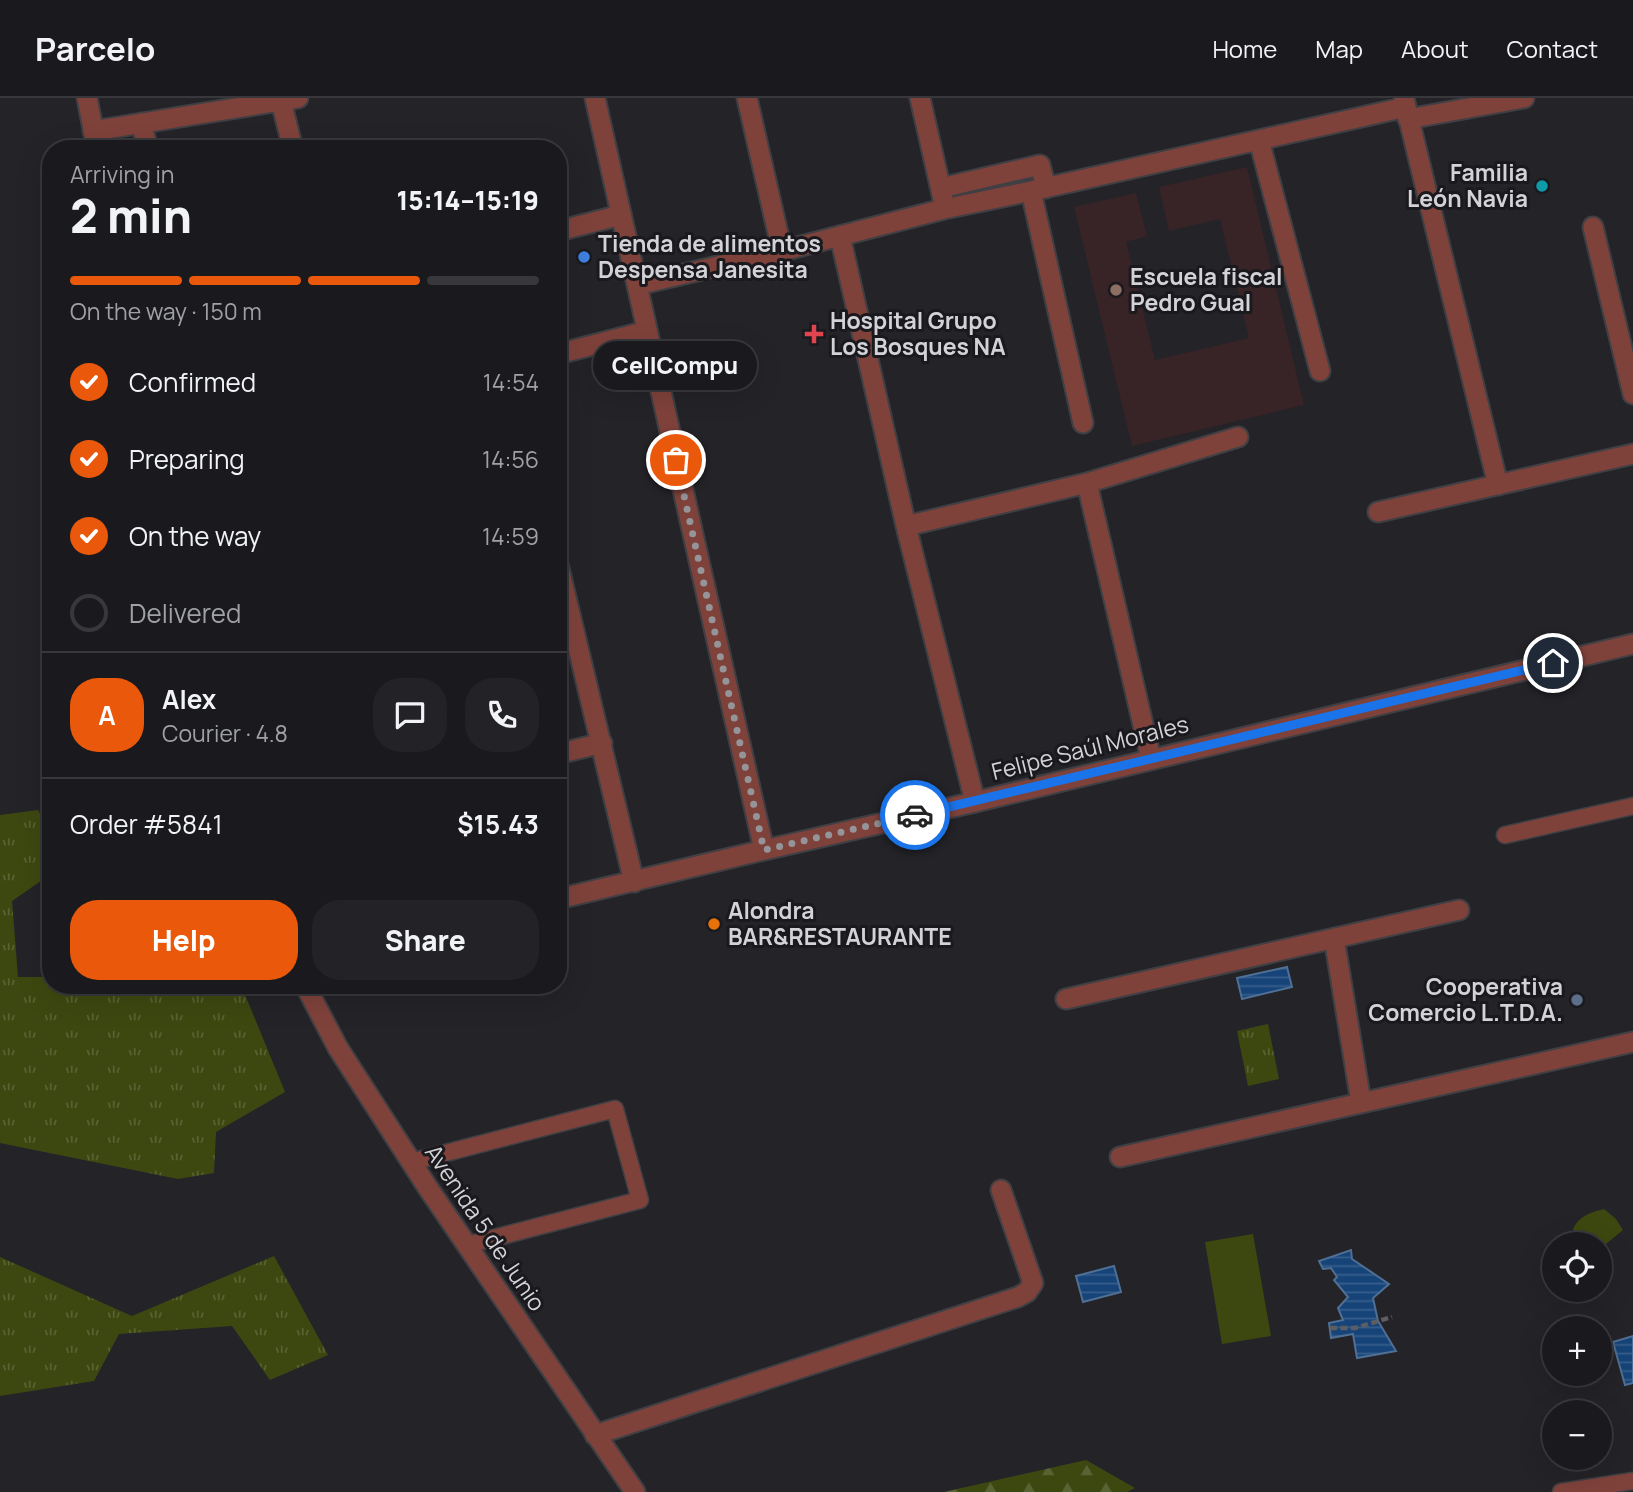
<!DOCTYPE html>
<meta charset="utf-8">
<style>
body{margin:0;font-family:Manrope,sans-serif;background:#232327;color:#f1f3f6;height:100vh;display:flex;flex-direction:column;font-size:26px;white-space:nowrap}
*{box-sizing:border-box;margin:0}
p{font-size:23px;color:#9fa1a4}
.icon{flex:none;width:38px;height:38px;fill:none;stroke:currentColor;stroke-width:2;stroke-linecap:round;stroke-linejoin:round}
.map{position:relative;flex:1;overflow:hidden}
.side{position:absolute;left:42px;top:42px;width:525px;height:854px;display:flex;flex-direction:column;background:#1a1a1e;border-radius:28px;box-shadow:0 7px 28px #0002,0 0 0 2px #38383c}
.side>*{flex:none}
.controls{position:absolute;left:1542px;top:1134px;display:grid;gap:14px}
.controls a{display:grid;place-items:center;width:70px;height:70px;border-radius:50%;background:#1a1a1e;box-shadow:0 7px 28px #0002,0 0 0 2px #38383c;font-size:35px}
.pin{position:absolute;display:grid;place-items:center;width:60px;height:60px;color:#fff;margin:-30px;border:4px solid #fff;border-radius:50%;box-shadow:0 2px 7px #0007}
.courier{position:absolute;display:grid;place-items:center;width:70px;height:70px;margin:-35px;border:5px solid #1a73e8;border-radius:50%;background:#fff;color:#222;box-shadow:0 2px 9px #0007}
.bubble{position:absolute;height:49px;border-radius:24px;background:#1a1a1e;box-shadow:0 7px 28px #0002,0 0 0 2px #38383c;font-size:23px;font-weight:800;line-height:49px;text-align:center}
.summary em{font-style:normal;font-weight:800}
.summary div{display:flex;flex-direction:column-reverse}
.summary{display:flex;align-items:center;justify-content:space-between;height:119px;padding:0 28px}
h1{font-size:46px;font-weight:800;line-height:52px}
.bar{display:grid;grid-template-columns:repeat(4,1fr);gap:10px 7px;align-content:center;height:84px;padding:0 28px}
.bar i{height:9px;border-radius:5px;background:#38383c}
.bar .on{background:#ea580c}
.bar p{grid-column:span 4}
.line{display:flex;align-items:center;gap:18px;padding:0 28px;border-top:2px solid #38383c}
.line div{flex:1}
.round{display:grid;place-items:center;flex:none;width:74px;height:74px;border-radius:28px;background:#232327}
ol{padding:0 28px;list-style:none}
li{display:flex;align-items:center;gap:21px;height:77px}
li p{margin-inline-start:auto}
li .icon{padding:7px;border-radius:50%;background:#ea580c;color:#fff;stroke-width:4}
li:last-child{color:#9fa1a4}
li i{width:38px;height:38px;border:4px solid #38383c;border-radius:50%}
.primary-button{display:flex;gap:14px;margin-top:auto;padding:14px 28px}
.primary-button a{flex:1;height:80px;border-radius:28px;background:#ea580c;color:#fff;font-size:28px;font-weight:800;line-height:80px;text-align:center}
.primary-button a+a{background:#232327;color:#f1f3f6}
header{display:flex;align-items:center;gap:42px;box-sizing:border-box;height:98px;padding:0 35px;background:#1a1a1e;border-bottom:2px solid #38383c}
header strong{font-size:33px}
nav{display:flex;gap:38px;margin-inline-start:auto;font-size:24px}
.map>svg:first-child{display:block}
.education{fill:#382427}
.grass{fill:url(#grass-tufts)}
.forest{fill:url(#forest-firs)}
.garden{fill:#3d4810}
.water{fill:url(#water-rules);stroke:#4f6f95;stroke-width:2}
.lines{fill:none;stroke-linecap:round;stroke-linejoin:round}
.service-casing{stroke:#3f3f44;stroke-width:19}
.pedestrian-casing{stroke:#3f3f44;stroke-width:23}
.minor-casing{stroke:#3f3f44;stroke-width:23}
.tertiary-casing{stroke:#3f3f44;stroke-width:23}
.path{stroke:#5d5d62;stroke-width:4.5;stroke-dasharray:7 3.5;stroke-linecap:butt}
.service{stroke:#7f423b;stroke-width:16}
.pedestrian{stroke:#7f423b;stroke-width:19}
.minor{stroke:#7f423b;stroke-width:19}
.tertiary{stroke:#7f423b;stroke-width:19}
.done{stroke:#959599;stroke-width:7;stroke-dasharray:0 12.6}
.route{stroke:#1a73e8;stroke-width:9}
.culture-dot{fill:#0f9aa8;stroke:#1a191e;stroke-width:2.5}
.shop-dot{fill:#3f7fe0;stroke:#1a191e;stroke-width:2.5}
.education-dot{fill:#8d6e63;stroke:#1a191e;stroke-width:2.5}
.health-dot{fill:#e0444e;stroke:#1a191e;stroke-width:2.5}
.food-dot{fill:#e8710a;stroke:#1a191e;stroke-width:2.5}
.service-dot{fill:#5c6f8a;stroke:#1a191e;stroke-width:2.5}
.labels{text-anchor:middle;stroke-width:6;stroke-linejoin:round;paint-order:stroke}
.poi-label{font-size:23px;font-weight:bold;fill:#d3d2d6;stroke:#1a191e;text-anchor:start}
.street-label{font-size:23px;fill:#d3d2d6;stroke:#1a191e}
</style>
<header>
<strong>Parcelo</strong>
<nav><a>Home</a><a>Map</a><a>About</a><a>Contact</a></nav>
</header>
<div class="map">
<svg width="1633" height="1394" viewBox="0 0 1633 1394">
<defs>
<pattern id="grass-tufts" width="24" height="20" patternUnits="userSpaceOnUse" patternTransform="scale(1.75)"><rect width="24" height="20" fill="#3d4810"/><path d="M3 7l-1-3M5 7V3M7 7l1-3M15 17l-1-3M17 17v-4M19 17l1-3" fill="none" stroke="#586232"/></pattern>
<pattern id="forest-firs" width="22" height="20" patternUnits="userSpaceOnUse" patternTransform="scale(1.75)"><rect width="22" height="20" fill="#3d4810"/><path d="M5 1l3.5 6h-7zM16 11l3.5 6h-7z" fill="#586232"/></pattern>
<pattern id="water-rules" width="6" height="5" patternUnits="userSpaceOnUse" patternTransform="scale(1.75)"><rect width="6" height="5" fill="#164479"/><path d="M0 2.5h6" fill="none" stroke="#375e8b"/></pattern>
</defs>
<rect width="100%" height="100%" fill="#232328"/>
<!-- education -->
<path class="education" d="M 1247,69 L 1304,307 L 1132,348 L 1074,109 L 1136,95 L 1147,138 L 1126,144 L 1155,262 L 1249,240 L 1220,121 L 1169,133 L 1159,89 Z"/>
<!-- grass -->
<path class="grass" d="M 38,712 L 51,735 L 51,776 L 12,803 L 18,879 L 51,879 L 51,887 L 241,887 L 285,994 L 216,1034 L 214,1075 L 178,1081 L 0,1045 L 0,717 Z
M 1268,926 L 1279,981 L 1248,988 L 1237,933 Z
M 274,1158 L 328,1257 L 270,1282 L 232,1228 L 119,1236 L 94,1283 L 0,1298 L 0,1159 L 132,1218 Z"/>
<!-- forest -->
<path class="forest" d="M 1086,1362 L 1135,1390 L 1127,1394 L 944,1394 Z"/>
<!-- garden -->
<path class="garden" d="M 1604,1111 L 1616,1121 L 1623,1132 L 1606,1146 L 1600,1148 L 1600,1146 L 1580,1145 L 1573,1131 C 1579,1118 1591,1114 1604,1111 Z
M 1253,1136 L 1271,1238 L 1222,1246 L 1205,1144 Z"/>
<!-- water -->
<path class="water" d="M 1287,869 L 1292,889 L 1242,901 L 1237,880 Z
M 1351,1152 L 1352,1161 L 1389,1186 L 1373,1200 L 1378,1223 L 1396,1253 L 1357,1260 L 1353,1236 L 1331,1240 L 1329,1225 L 1343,1222 L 1338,1210 L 1348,1199 L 1334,1182 L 1337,1179 L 1331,1170 L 1323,1171 L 1319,1163 Z
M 1114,1168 L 1121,1194 L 1083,1204 L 1076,1178 Z
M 1633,1238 L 1633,1285 L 1625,1287 L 1613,1244 Z"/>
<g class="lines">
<defs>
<path id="service" d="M 1505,737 L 1633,708
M 411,1064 L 615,1011 L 640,1102 L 467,1147
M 1561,1394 L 1633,1383"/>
<path id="pedestrian" d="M 747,0 L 782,153
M 281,3 L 293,51
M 558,133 L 621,117
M 840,138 L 906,428 L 975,704
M 558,256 L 647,233
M 1087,385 L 1238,339
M 906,428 L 1087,385 L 1151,661
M 558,466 L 634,784
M 558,656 L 602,645"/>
<path id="minor" d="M 595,0 L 764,752
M 920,0 L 943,101
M 1406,9 L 1498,387
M 1408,21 L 1524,0
M 141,25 L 148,51
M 93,33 L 298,0
M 1259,42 L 1320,273
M 941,90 L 1040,67 L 1046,90
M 1031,93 L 1083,325
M 1593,129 L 1633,296
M 637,187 L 782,153 L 944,111 L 1031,93 L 1406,9 L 1404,0
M 1378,414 L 1633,356
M 558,801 L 764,752 L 975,704 L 1633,546
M 1334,840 L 1361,1004
M 1066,901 L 1459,812
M 1120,1059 L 1633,944
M 595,1337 L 1018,1199 L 1027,1194 L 1033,1185 L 1001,1092"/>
<path id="tertiary" d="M 87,0 L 97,51
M 305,887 L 338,950 L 428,1090 L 635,1394"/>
</defs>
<!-- service casing -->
<use href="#service" class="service-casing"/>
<!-- pedestrian casing -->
<use href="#pedestrian" class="pedestrian-casing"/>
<!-- minor casing -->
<use href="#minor" class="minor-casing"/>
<!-- tertiary casing -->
<use href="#tertiary" class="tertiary-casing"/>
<!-- path -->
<path class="path" d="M 1330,1230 L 1355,1230 L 1392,1219"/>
<!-- service -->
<use href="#service" class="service"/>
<!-- pedestrian -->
<use href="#pedestrian" class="pedestrian"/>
<!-- minor -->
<use href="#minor" class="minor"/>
<!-- tertiary -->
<use href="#tertiary" class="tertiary"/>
</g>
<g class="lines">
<!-- done -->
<path class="done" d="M 676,362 L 764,752 L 915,717"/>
<!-- route -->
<path class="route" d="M 915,717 L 1553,565"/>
</g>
<!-- markers -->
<circle class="culture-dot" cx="1542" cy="88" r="7"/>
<circle class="shop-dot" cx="584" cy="159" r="7"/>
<circle class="education-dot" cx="1116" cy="192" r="7"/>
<path class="health-dot" d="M810.5 225.5h7v7h7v7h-7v7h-7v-7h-7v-7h7z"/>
<circle class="food-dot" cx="714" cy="826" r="7"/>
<circle class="service-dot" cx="1577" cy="902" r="7"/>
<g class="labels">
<!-- poi labels -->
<g class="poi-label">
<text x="1528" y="83" text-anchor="end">Familia<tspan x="1528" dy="26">León Navia</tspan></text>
<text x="598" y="154">Tienda de alimentos<tspan x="598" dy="26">Despensa Janesita</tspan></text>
<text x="1130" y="187">Escuela fiscal<tspan x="1130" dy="26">Pedro Gual</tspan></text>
<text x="830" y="231">Hospital Grupo<tspan x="830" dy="26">Los Bosques NA</tspan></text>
<text x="728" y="821">Alondra<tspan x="728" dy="26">BAR&amp;RESTAURANTE</tspan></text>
<text x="1563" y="897" text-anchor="end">Cooperativa<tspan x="1563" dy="26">Comercio L.T.D.A.</tspan></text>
</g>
<!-- street labels -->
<g class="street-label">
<text transform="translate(1090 650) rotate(-14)" y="8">Felipe Saúl Morales</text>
<text transform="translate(485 1130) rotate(56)" y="8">Avenida 5 de Junio</text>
</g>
</g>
</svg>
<div class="controls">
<a><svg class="icon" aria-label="locate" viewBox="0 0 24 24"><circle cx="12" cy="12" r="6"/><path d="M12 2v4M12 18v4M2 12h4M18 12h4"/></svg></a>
<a>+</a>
<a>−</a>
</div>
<div class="pin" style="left:676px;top:362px;background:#ea580c"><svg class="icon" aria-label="bag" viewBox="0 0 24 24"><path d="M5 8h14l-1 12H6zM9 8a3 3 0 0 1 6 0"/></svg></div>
<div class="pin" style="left:1553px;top:565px;background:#1f2937"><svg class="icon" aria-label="home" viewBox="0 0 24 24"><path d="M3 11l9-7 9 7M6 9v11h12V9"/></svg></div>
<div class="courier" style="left:915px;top:717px"><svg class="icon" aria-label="car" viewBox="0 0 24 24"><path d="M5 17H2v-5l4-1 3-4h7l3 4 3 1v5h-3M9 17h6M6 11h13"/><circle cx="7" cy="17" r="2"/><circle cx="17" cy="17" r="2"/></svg></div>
<div class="bubble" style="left:593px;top:243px;width:164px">CellCompu</div>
<section class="side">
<div class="summary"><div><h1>2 min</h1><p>Arriving in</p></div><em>15:14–15:19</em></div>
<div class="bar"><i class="on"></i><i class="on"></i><i class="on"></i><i></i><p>On the way · 150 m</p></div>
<ol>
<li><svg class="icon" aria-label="check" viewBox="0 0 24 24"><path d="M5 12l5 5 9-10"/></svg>Confirmed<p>14:54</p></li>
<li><svg class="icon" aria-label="check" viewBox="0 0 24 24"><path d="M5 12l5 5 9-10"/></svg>Preparing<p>14:56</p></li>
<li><svg class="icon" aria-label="check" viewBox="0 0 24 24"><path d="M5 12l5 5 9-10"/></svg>On the way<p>14:59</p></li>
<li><i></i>Delivered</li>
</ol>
<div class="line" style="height:126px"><b class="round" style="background:#ea580c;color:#fff">A</b><div><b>Alex</b><p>Courier · 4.8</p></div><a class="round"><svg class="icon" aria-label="chat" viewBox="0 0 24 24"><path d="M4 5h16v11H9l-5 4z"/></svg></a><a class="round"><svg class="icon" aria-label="phone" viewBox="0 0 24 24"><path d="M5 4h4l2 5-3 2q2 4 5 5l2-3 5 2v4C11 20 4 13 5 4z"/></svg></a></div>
<div class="line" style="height:91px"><div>Order #5841</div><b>$15.43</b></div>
<div class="primary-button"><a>Help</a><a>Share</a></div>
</section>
</div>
